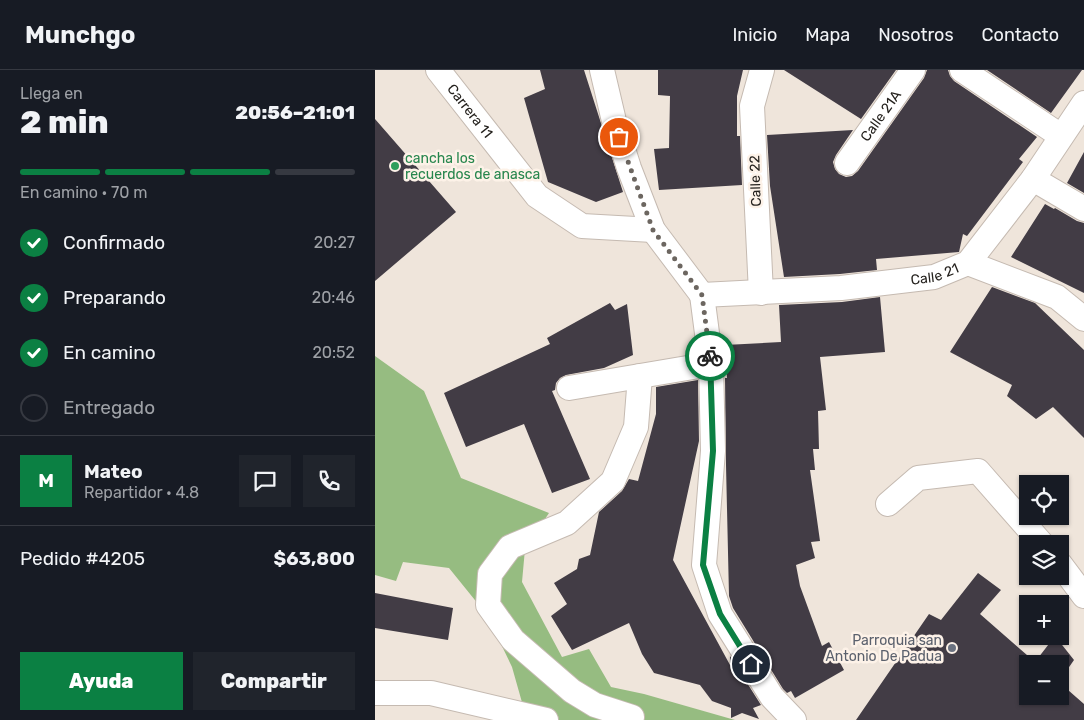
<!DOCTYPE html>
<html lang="es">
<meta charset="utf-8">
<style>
body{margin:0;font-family:Rubik,sans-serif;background:#20242c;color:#f1f3f6;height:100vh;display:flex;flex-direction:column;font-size:19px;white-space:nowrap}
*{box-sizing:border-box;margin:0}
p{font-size:16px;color:#9ea1a6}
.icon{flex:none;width:28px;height:28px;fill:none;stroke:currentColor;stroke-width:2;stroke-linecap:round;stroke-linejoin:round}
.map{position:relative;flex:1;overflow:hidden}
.panel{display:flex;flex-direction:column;background:#171b24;width:375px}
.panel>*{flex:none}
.tools{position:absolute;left:644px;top:405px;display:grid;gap:10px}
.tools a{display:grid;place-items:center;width:50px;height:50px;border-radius:0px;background:#171b24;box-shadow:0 1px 4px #0004;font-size:25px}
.pin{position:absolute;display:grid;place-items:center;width:42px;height:42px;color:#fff;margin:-21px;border:2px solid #fff;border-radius:50%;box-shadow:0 1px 5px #0007}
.courier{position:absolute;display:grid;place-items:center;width:50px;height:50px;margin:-25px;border:4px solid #0b8043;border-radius:50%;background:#fff;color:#222;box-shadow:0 1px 6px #0007}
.summary em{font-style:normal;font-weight:800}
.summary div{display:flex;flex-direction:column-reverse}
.summary{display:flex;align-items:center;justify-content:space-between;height:85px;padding:0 20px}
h1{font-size:32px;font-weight:800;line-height:38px}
.bar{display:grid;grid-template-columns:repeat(4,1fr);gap:8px 5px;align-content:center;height:60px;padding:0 20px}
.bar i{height:6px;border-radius:4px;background:#363941}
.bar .selected{background:#0b8043}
.bar p{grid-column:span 4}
.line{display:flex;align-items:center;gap:12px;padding:0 20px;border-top:1px solid #363941}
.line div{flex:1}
.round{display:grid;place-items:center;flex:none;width:52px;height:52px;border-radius:0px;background:#20242c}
ol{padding:0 20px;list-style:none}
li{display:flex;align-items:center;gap:15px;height:55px}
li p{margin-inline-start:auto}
li .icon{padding:5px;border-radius:50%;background:#0b8043;color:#fff;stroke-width:4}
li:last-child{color:#9ea1a6}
li i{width:28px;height:28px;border:2px solid #363941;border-radius:50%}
.button{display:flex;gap:10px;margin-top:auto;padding:10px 20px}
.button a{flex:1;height:58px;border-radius:0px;background:#0b8043;color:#fff;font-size:20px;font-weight:800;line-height:58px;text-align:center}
.button a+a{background:#20242c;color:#f1f3f6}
header{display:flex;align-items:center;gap:30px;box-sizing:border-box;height:70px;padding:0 25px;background:#171b24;border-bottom:1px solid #363941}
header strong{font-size:24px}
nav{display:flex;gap:28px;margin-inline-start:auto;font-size:18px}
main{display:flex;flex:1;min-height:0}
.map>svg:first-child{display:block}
.forest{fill:#96bc81}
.building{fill:#423c45}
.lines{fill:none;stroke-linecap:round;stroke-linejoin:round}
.minor-casing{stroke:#c5bab1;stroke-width:26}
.minor{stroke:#fff;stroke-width:24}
.done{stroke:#6c6660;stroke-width:5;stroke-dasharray:0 9}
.route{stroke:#0b8043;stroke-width:6}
.leisure-dot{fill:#2e9e5b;stroke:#fdf2e8;stroke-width:2}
.worship-dot{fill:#6b7280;stroke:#fdf2e8;stroke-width:2}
.labels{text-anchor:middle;stroke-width:5;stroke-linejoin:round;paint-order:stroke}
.street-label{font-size:14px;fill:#25221e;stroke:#fdf2e8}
.leisure-label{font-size:14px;fill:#27864d;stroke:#fdf2e8;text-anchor:start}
.worship-label{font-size:14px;fill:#5b616d;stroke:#fdf2e8;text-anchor:end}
</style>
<header>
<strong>Munchgo</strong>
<nav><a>Inicio</a><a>Mapa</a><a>Nosotros</a><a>Contacto</a></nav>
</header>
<main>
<section class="panel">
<div class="summary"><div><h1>2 min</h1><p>Llega en</p></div><em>20:56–21:01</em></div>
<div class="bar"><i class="selected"></i><i class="selected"></i><i class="selected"></i><i></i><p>En camino · 70 m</p></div>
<ol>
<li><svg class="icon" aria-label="check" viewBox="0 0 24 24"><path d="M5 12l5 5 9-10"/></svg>Confirmado<p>20:27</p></li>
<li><svg class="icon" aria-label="check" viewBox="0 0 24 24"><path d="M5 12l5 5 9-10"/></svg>Preparando<p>20:46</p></li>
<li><svg class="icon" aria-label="check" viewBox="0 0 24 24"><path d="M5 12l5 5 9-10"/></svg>En camino<p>20:52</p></li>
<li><i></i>Entregado</li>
</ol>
<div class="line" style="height:90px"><b class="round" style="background:#0b8043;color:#fff">M</b><div><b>Mateo</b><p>Repartidor · 4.8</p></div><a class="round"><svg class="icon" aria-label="chat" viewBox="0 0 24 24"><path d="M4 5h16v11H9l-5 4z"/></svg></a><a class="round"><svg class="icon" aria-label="phone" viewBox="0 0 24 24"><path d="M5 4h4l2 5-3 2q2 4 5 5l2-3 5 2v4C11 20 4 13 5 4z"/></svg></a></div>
<div class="line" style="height:65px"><div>Pedido #4205</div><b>$63,800</b></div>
<div class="button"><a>Ayuda</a><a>Compartir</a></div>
</section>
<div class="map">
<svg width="709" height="650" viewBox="0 0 709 650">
<rect width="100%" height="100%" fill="#efe5db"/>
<!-- forest -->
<path class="forest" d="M 0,286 L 49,321 L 86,408 L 174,443 L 150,479 L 147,512 L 187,587 L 214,579 L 236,617 L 269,624 L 360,650 L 152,650 L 137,597 L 112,545 L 74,498 L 28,492 L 21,511 L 0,505 Z"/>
<!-- building -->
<path class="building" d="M 165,0 L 209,0 L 248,122 L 221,132 L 173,112 L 149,28 L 170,19 Z
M 283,0 L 368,0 L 362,26 L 362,66 L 365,66 L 367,115 L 284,120 L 279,79 L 294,78 L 295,26 L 283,25 Z
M 409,0 L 521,0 L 486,49 Z
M 552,0 L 573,0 L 575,6 L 579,11 L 662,67 L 644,89 L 648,92 L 592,166 L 588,164 L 584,182 L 501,189 L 502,200 L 465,204 L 409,207 L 395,116 L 392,65 L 478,60 L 461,85 L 458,92 L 460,99 L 464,104 L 471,107 L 477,106 L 483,101 L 549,8 Z
M 612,0 L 707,0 L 676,43 Z
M 0,49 L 81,142 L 0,211 Z
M 709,82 L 709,123 L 692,113 Z
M 670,134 L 679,139 L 680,138 L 702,151 L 709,153 L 709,223 L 636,187 Z
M 617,217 L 660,233 L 709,280 L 709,368 L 678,337 L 661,349 L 632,326 L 637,315 L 575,282 Z
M 505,227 L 510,282 L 445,287 L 451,340 L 443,341 L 444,379 L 438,379 L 440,400 L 435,400 L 445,471 L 436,472 L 440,488 L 421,495 L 425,516 L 447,576 L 454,572 L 469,600 L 420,628 L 416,621 L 412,623 L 408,619 L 358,538 L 354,526 L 351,395 L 350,308 L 352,308 L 350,275 L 406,272 L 404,235 L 467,232 Z
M 235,233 L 240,240 L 252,234 L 258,285 L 229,298 L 191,305 L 185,308 L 181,313 L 180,320 L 177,321 L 215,409 L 177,423 L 149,354 L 91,377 L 69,323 L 175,274 L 172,268 Z
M 323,310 L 324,371 L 298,490 L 355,595 L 355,586 L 386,635 L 378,638 L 384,649 L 367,643 L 356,648 L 356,638 L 337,631 L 325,615 L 279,603 L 267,584 L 254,553 L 197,580 L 176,546 L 192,534 L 179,513 L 202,499 L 204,489 L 215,485 L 224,442 L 247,421 L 254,409 L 263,411 L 281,344 L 281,317 Z
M 603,503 L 626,520 L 605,544 L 660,592 L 680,566 L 699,590 L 685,610 L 685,594 L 652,594 L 652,626 L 685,626 L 685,613 L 709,634 L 709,650 L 481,650 L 554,544 L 566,550 Z
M 0,523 L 78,538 L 73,570 L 0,558 Z"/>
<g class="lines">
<defs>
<g id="minor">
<path id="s1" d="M 63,0 L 162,126 L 207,156 L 278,160"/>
<path d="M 227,0 L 239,51 L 254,98 L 278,160 L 327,225"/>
<path d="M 587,0 L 686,66"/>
<path id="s2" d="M 472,93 L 538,0"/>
<path d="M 658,109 L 709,139"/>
<path d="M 593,193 L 682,227 L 709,249"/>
<path d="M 386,223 L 377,36 L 387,0"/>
<path id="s3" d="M 327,225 L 466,218 L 559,207 L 593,193 L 658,109 L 709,33"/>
<path d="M 327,225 L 336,294 L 338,381 L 329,495 L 345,544 L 397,627 L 419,650"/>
<path d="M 194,318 L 336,294"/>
<path d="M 513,434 L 543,408 L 603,401 L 667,474"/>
<path d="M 685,494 L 709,526"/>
<path d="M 0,623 L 56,623 L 171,650"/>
<path d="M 257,647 L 220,635 L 197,621 L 138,570 L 113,535 L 115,504 L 135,477 L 192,453 L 238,411 L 261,357 L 265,306"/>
</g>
</defs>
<!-- minor casing -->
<use href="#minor" class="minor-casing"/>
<!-- minor -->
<use href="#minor" class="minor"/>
</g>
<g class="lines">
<!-- done -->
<path class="done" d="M 244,67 L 278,160 L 327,225 L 335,286"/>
<!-- route -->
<path class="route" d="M 335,286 L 338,381 L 328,495 L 345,544 L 376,594"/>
</g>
<!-- markers -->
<circle class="leisure-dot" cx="20" cy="96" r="5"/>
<circle class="worship-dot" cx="577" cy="578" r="5"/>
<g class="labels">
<!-- street labels -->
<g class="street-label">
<text dy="5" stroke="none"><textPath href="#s1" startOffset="52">Carrera 11</textPath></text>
<text dy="5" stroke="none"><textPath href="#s2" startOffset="58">Calle 21A</textPath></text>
<text transform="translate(380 111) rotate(-92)" y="5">Calle 22</text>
<text dy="5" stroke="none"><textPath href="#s3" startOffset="234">Calle 21</textPath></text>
</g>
<!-- leisure labels -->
<g class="leisure-label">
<text x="30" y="93">cancha los<tspan x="30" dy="16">recuerdos de anasca</tspan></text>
</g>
<!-- worship labels -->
<g class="worship-label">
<text x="567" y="575">Parroquia san<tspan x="567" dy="16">Antonio De Padua</tspan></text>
</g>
</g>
</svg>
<div class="tools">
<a><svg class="icon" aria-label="locate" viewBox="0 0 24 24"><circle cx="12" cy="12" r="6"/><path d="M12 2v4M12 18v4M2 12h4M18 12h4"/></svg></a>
<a><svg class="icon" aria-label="layers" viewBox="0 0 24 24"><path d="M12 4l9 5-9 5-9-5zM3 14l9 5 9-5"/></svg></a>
<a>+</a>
<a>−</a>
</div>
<div class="pin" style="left:244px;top:67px;background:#ea580c"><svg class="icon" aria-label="bag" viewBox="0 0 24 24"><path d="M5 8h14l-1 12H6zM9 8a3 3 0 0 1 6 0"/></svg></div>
<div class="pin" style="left:376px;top:594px;background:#1f2937"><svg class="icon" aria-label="home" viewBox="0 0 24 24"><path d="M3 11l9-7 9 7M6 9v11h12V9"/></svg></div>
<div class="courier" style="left:335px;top:286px"><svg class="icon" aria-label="bike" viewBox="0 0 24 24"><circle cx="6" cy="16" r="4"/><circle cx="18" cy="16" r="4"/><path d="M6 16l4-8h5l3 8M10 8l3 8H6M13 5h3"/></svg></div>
</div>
</main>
